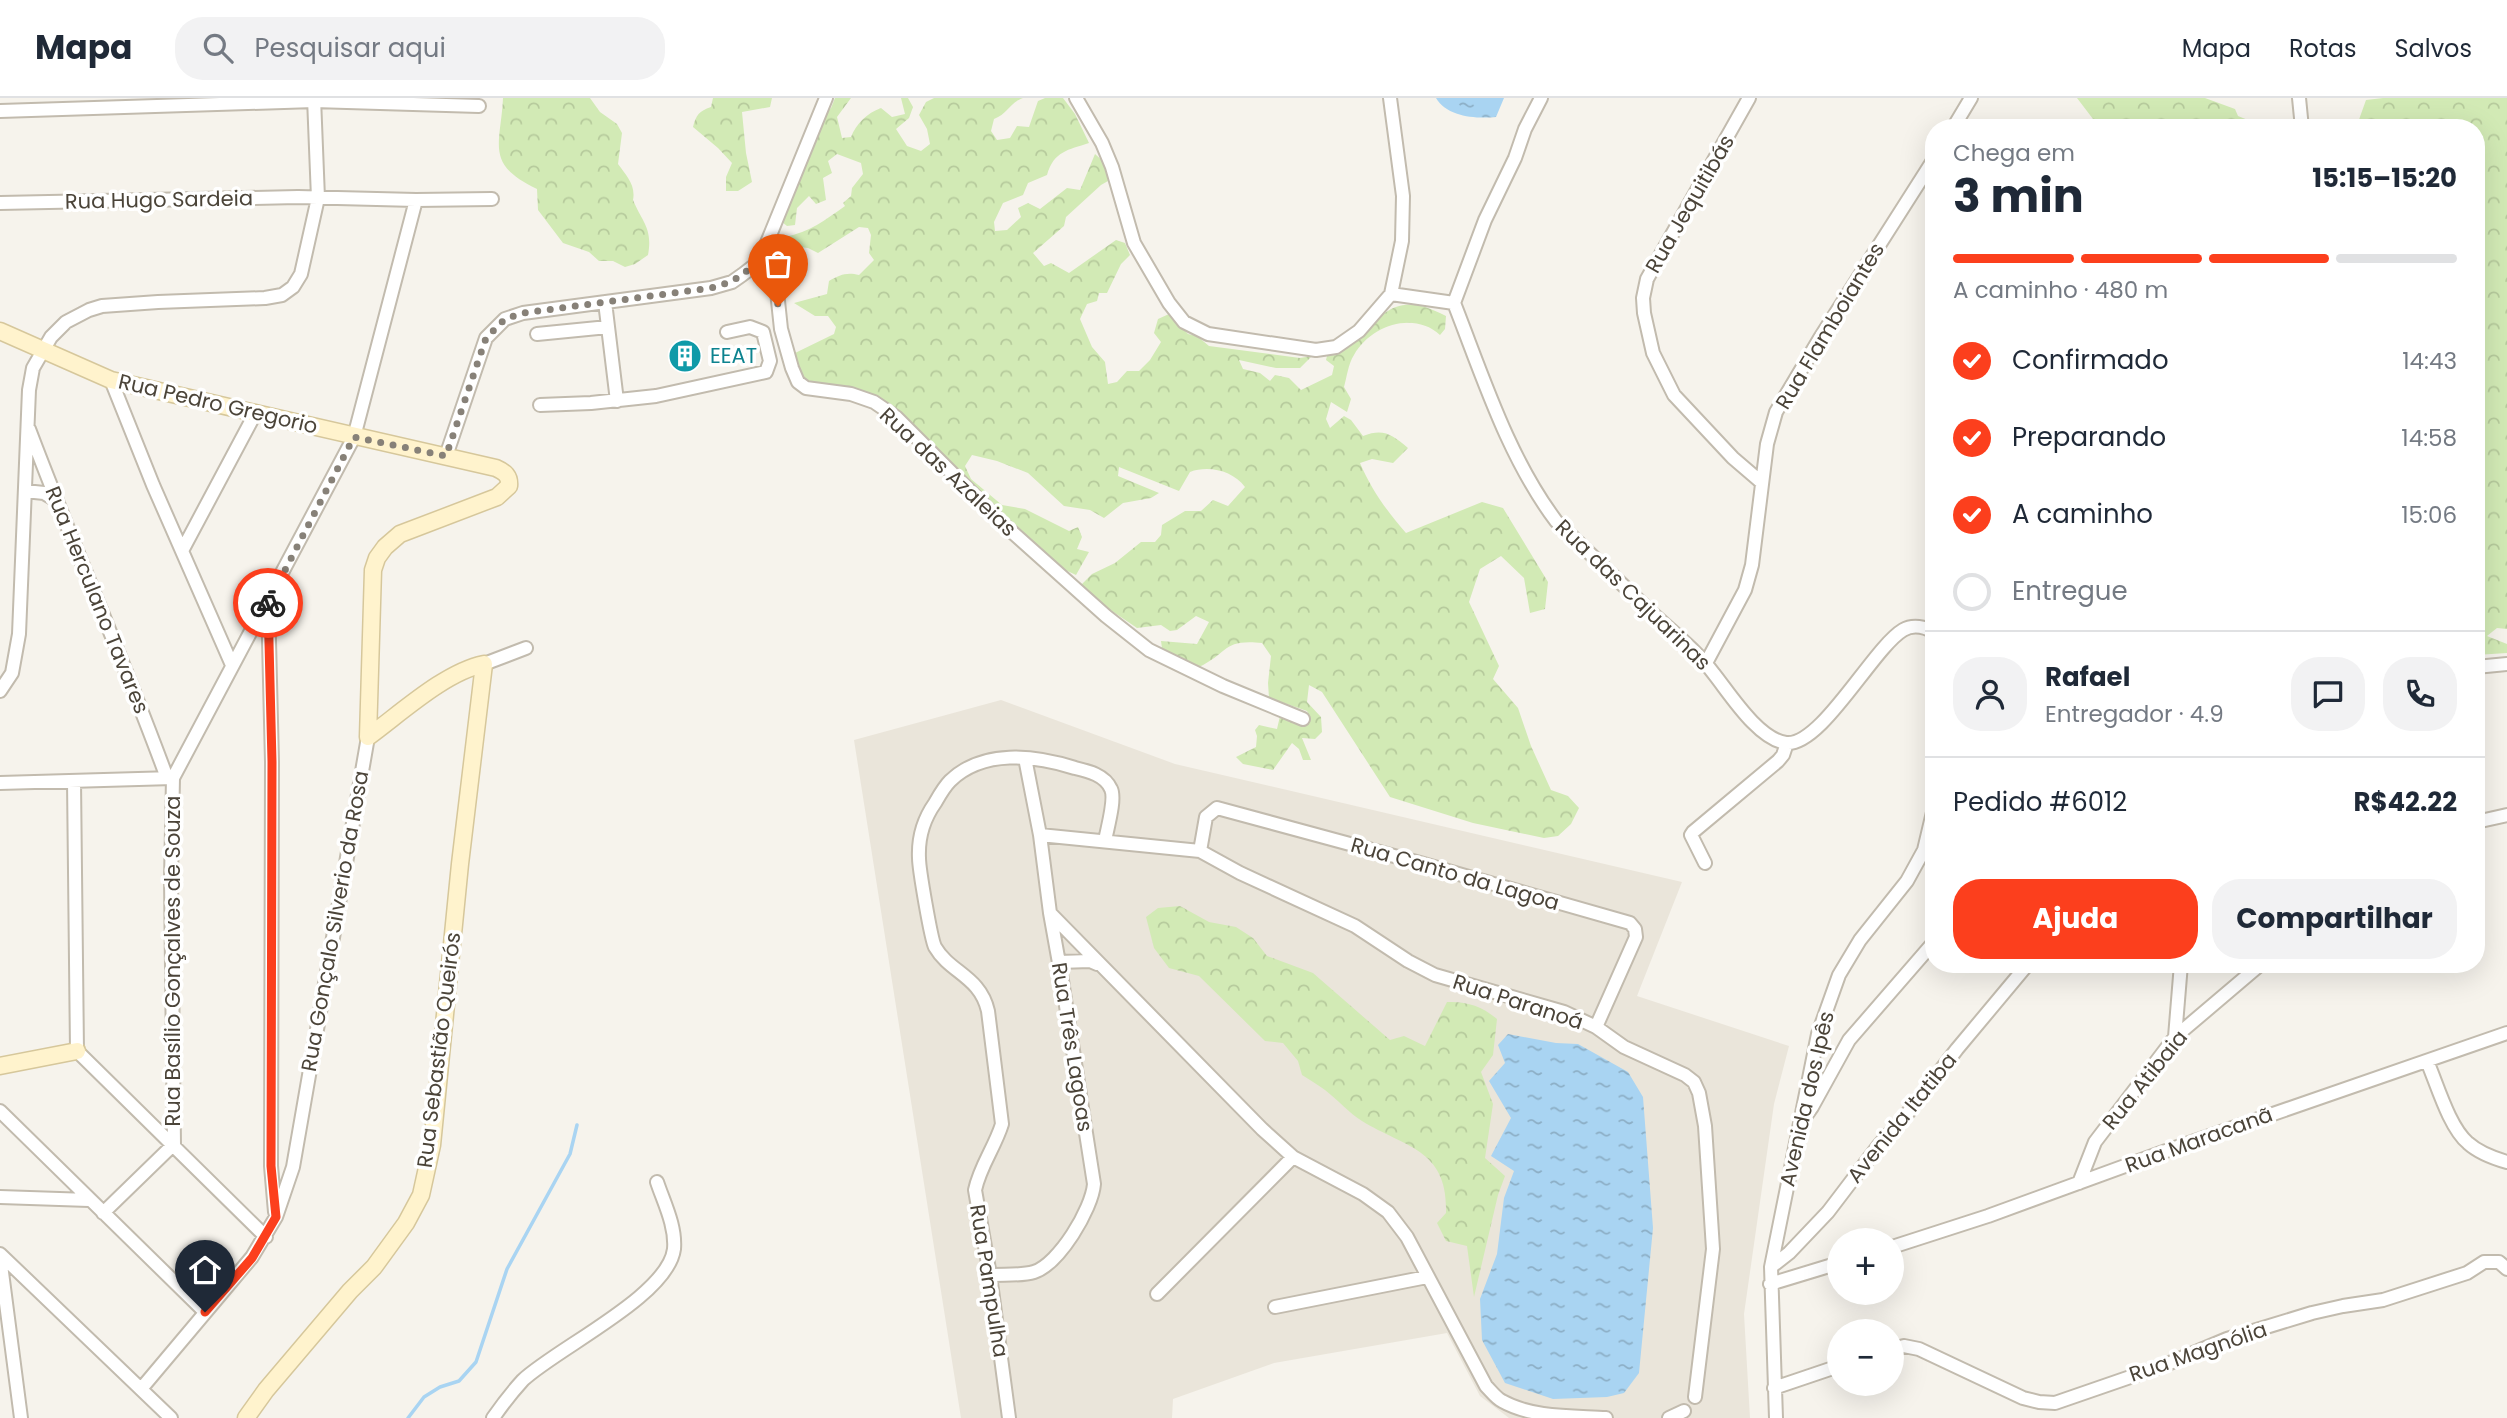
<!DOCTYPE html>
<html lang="pt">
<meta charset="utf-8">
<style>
body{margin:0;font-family:Poppins,sans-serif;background:#f2f2f3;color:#1f2937;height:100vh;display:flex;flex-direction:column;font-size:26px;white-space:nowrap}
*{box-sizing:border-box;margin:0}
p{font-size:23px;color:#747a83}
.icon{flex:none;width:38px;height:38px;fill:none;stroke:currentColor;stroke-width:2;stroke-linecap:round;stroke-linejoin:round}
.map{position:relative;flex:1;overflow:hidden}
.sheet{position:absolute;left:1925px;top:21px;width:560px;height:854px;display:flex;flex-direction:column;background:#fff;border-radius:28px;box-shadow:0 7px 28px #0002}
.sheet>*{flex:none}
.fabs{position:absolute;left:1827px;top:1130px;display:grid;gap:14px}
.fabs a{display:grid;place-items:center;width:77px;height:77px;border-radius:50%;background:#fff;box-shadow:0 7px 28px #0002;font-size:35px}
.pin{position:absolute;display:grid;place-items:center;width:60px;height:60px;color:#fff;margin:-72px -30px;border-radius:50% 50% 50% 0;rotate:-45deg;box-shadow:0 0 7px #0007}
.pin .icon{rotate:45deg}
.courier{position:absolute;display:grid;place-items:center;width:70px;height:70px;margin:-35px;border:5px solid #fc3f1d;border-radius:50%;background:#fff;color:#222;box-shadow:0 2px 9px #0007}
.overview em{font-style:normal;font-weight:700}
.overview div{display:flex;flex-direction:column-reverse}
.overview{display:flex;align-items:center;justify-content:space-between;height:119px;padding:0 28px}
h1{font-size:46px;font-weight:700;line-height:52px}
.bar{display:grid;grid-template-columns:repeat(4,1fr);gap:10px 7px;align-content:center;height:84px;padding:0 28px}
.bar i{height:9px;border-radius:5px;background:#e0e1e3}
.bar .current{background:#fc3f1d}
.bar p{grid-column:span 4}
.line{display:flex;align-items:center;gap:18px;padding:0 28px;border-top:2px solid #e0e1e3}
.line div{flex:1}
.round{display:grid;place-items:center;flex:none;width:74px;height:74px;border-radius:28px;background:#f2f2f3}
ol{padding:0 28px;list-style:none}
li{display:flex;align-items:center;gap:21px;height:77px}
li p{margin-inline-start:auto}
li .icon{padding:7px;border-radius:50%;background:#fc3f1d;color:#fff;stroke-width:4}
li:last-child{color:#747a83}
li i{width:38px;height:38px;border:4px solid #e0e1e3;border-radius:50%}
.action{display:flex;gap:14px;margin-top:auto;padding:14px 28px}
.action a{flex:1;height:80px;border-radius:28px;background:#fc3f1d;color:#fff;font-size:28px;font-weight:700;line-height:80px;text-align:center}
.action a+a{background:#f2f2f3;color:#1f2937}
header{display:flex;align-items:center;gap:42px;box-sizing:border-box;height:98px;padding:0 35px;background:#fff;border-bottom:2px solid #e0e1e3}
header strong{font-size:33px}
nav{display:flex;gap:38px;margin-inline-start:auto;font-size:24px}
.search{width:490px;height:63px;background:#f2f2f3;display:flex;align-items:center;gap:18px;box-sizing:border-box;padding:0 24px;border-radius:28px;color:#747a83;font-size:26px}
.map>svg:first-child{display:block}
.residential{fill:#eae5da}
.forest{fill:url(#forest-crowns)}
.water{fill:url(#water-ripples)}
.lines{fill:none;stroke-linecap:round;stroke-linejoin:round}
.stream{stroke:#a9d4f2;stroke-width:3.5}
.street-casing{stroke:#c2bbae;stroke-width:16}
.secondary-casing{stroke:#d6c79b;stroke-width:19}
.street{stroke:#fff;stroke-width:12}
.secondary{stroke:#fff3cd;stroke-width:16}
.done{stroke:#878178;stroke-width:7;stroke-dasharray:0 12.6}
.route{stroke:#fc3f1d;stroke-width:9}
.labels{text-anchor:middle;stroke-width:7;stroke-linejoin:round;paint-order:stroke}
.street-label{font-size:21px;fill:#4b4439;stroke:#fff}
.culture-label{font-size:21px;fill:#0d838f;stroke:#fff;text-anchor:start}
</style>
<header>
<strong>Mapa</strong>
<div class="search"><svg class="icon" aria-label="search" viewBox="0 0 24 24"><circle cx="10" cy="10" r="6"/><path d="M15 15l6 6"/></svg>Pesquisar aqui</div>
<nav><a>Mapa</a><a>Rotas</a><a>Salvos</a></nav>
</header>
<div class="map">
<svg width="2507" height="1320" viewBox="0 0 2507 1320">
<defs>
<pattern id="forest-crowns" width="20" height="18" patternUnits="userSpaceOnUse" patternTransform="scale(1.75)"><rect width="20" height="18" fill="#d2eab5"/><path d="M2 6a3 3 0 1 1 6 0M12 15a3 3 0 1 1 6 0" fill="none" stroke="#b6ca9c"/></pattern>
<pattern id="water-ripples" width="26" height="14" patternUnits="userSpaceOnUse" patternTransform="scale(1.75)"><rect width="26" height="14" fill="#a9d4f2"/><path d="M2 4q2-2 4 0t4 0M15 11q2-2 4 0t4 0" fill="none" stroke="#8caec5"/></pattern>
</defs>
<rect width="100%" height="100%" fill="#f6f3ec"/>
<!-- residential -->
<path class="residential" d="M 1001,602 L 1175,666 L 1682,784 L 1637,898 L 1789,948 L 1774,1006 L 1744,1216 L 1750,1320 L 1509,1320 L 1480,1298 L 1447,1235 L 1274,1265 L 1173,1301 L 1172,1320 L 961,1320 L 854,642 Z"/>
<!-- forest -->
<path class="forest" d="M 503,0 L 590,0 L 600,14 L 617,26 L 622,35 L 618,66 C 626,77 636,87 633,102 C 642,124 653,130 648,157 L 635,166 L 625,169 L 613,163 L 599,163 L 589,154 L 563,145 L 538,112 L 537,91 C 484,66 501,46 503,0 Z
M 713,0 L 772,0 L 770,9 L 742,14 L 746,55 L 752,84 L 738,93 L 726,93 L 726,79 L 732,65 L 718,50 L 693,29 C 696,17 699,13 711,9 Z
M 835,0 L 851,0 L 837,19 L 842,40 L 851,39 C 856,26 867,15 881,10 L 892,19 L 905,16 L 901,0 L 908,0 L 913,9 L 909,20 L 896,31 L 907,48 L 921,53 L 930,46 L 927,31 L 919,17 L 926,4 L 934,0 L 1023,0 C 1009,5 1008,16 994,21 L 991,33 L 997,42 L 1010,40 L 1017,28 L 1029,29 L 1038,3 L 1045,0 L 1063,0 L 1075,16 L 1089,45 C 1068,52 1054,53 1047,77 L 1028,85 L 1023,97 L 1003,105 L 994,124 L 995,133 L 1007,132 L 1021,119 L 1018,110 L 1028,105 L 1040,111 L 1067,90 L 1080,92 L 1095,56 L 1104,64 L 1108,83 L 1101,87 L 1066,119 L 1064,128 L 1033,155 L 1044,168 L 1051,165 L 1069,175 L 1116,142 L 1125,145 L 1130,157 L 1121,166 L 1107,195 L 1099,195 L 1097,203 L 1087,206 L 1080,221 L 1092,249 L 1105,264 L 1108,286 L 1117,284 L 1127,273 L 1139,273 L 1150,262 L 1161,244 L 1154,235 L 1158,221 L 1169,216 L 1188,236 L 1197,238 L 1209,248 L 1300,260 L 1312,258 L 1300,270 L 1276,270 L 1239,262 L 1243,271 L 1260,275 L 1270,283 L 1275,277 L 1289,280 L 1301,292 L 1332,277 L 1334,268 L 1326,262 L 1327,258 C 1340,256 1345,250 1355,241 C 1388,210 1401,194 1446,218 L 1445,231 L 1440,237 C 1414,213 1371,227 1354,257 C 1348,266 1347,279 1344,289 L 1351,301 L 1347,314 L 1331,304 L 1326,321 L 1330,330 L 1344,318 L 1351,322 L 1363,338 C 1384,330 1392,337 1408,350 L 1393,365 L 1372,361 L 1360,365 C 1372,393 1387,413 1406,435 L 1482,404 L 1503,410 L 1548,484 L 1545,511 L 1530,515 L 1524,480 L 1501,458 L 1480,471 L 1469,504 L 1499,568 L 1493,581 L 1518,610 L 1531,648 L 1551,692 L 1568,698 L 1579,710 L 1571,726 L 1558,738 L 1544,740 L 1473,725 L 1390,699 L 1322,594 L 1309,587 L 1307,604 L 1321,619 L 1322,634 L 1315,641 L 1302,640 L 1311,662 L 1303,662 L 1299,651 L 1292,645 L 1273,672 L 1243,666 L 1236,659 L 1256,649 L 1257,638 L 1255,632 L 1259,627 L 1277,631 L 1280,618 L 1298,624 L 1310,620 L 1307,613 L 1269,600 L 1268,585 L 1271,558 L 1262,545 C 1222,541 1229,555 1199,569 L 1162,550 L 1161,543 L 1197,546 L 1209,524 L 1196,518 L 1177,532 L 1170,533 L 1161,527 L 1137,530 L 1109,511 L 1081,487 L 1092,476 L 1115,465 L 1141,444 L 1155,444 L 1161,437 L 1162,427 L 1185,413 L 1201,413 L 1213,402 L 1228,408 L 1245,389 C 1233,373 1209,367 1190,374 L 1179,393 L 1119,369 L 1118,378 L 1159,395 L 1151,400 L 1123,405 L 1104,420 L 1090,412 L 1064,408 L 1028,375 L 997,363 L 972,357 L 965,368 L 971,381 L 1002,407 L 1025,411 L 1069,433 L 1078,429 L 1082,439 L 1077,451 L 1089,454 L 1076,477 L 1061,470 L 966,385 L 887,306 L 805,283 L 793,263 L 793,256 L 834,236 L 836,229 L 828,218 L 815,218 L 794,205 L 827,196 L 829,183 C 840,177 846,174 859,177 L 874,162 L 869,155 L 871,137 L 868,130 L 859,129 L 818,155 L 808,150 L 800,149 L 798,163 L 787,170 L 782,157 L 785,139 C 810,134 825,122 845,108 L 843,105 L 851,98 L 852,90 L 863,76 L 861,65 L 837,56 L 828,63 L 832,75 L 823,80 L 826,102 L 816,106 L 809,98 L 797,110 L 795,127 L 787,128 L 782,124 L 788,101 L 826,14 L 831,10 Z
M 2077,0 L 2205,0 L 2235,11 L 2238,18 L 2263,28 L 2277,28 L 2277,30 L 2094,30 L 2093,21 Z
M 2383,0 L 2507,0 L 2507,531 L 2497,530 L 2487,538 L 2507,546 L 2507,555 L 2476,557 L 2476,30 L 2356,30 L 2366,2 Z
M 1180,808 L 1209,824 L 1236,829 L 1253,840 L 1267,858 L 1313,875 L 1390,942 L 1404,938 L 1425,948 L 1447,904 C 1466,903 1482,908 1497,921 L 1493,957 L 1481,974 L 1493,1006 L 1485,1060 L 1505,1078 L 1498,1097 L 1474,1199 L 1467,1148 L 1446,1143 L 1437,1125 L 1446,1115 C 1448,1051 1406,1050 1362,1023 C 1349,1015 1338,1002 1325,992 C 1318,987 1310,982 1302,977 L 1298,963 L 1283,945 L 1265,943 L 1199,878 L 1169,870 L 1154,850 L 1146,819 L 1158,810 Z"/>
<!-- water -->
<path class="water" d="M 1436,0 L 1504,0 L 1496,19 C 1476,21 1447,19 1436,0 Z
M 1508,936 L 1556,945 L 1578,946 L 1628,974 L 1643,999 L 1653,1130 L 1639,1275 L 1624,1295 L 1607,1299 L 1553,1301 L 1505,1285 L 1482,1242 L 1480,1201 L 1497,1156 L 1504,1100 L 1514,1073 L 1491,1058 L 1511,1020 L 1489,983 L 1505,965 L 1498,947 Z"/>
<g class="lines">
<!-- stream -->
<path class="stream" d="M 408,1320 L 424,1299 L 440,1289 L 459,1283 L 476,1264 L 507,1171 L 570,1056 L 577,1027"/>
<defs>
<path id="street" d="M 1076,0 L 1102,45 L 1112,69 L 1134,145 L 1169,205 L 1184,224 L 1208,236 L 1316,252 L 1336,249 L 1359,233 L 1391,196 L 1402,143 L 1403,98 L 1390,0
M 1749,0 L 1647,181 L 1643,200 L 1644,215 L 1653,255 L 1674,297 L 1733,360 L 1761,384
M 2299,0 L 2302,30
M 0,13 L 314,3 L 479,8
M 1953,30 L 1971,0
M 0,105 L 298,99 L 416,102 L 492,101
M 771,137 L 781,231 L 792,270 L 798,284 L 806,290 L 851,296 L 874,304 L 896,319 L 1002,425 L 1106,518 L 1149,552 L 1223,588 L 1303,621
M 1391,196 L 1454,205 C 1483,279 1508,359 1556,423 C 1588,454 1621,485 1653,516 C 1674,535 1697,553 1714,576 C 1730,596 1758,641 1786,645 C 1821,649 1873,550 1903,532 C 1913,526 1925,529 1934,534
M 605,204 L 617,303
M 1454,205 L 1485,122 L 1515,60 L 1525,31 L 1541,0
M 537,236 L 608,229
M 111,282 L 153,387 L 232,567
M 540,307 L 591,305 L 656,298 L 766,274 L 770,263 L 763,234 L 750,229 L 727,234
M 29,331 C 73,448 124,562 167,680
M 446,358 L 486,240 L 505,221 L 523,215 L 711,190 L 732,184 L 742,177 L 755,167 L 764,152 L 826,0
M 25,393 L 44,395 L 56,402
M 183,451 L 256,314
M 268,502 L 272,664 L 271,1068 L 275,1114
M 1706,565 L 1745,492 L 1752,467 L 1767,346 L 1776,314 L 1820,240 L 1934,61
M 484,566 L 526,550
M 2476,569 L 2507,566
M 0,593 L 12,575 L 19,536 L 29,292 L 33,270 L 51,239 L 66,224 L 89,212 L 102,208 L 158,204 L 265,200 L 282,197 L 293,189 L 301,176 L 318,100 L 314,0
M 74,683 L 77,953 L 266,1139
M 0,685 L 173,680
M 2476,724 L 2507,717
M 1040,737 L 1200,753 L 1240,775 L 1355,828 L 1408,863 L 1435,877 L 1564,914 L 1596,929 L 1624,949 L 1685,977 L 1694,984 L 1699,995 L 1705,1028 L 1713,1151 L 1695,1299
M 1200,753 L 1206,719 L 1217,710 L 1420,765 L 1630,825 L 1635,831 L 1636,839 L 1596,929
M 1705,765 L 1691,737 L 1693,734 L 1778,663 L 1783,657 L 1787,645
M 1050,815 L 1262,1031 L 1293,1059 L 1363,1096 L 1388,1114 L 1407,1139 L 1486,1288 C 1491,1293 1496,1300 1502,1303 C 1532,1320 1573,1318 1606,1320
M 1059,864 L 1090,863 L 1097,866
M 2175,939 L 2181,866
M 2427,963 C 2437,986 2449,1029 2468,1045 C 2479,1055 2493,1060 2507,1064
M 0,1013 L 205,1214
M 1802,1023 L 1812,1009 L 1849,942 L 1934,844
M 174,1046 L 171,781 L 173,680 L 354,339 L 416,102
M 2079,1085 L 2095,1044 L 2175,939 L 2261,866
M 0,1099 L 89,1102
M 103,1115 L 174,1046
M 1892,1149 L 1988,1118 L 2166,1053 L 2507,935
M 0,1156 L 171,1320
M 0,1159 L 21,1320
M 1771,1169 L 1789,1155 L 1828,1114 L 1879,1047 L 1907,1016 L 1957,951 L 2028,866
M 990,1177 C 1004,1176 1021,1178 1034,1174 C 1059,1166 1092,1111 1094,1086 L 1061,876 L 1050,815 L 1040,737 L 1025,660
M 1770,1186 L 1839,1165
M 1157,1196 L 1293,1059
M 1275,1209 L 1427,1179
M 1892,1251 L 1904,1248 L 1919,1251 L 2023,1300 L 2039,1304 L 2055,1305 L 2165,1267 L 2227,1241 L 2312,1215 L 2343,1208 L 2383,1202 L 2467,1175 L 2484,1164 L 2499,1164 L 2507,1171
M 1774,1290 L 1839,1268
M 141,1291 L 252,1159 L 276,1119 L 293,1069 L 368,639
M 493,1320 C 502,1307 512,1294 523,1282 C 557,1250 668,1198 674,1151 C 676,1128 664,1105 657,1084
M 1009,1320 L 990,1177 L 975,1092 C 980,1068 995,1049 1002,1026 L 988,913 C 980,878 950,875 935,849 C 931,841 919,771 919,760 C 918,739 923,722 935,705 C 939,698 944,689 950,683 C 983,651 1034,657 1075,670 C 1088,673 1105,677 1111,691 C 1116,701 1107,731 1105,743
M 1669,1320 L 1684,1313
M 1776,1320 L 1771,1169 L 1818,936 L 1839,877 L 1860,842 L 1907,783 L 1924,752 L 1934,710"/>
<path id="secondary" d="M 0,233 L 111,282 L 496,370 C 505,374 510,378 509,388 L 497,399 L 400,436 L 385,449 L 377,460 L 373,472 L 368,639
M 0,968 L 77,953
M 246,1320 L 266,1292 L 350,1193 L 374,1169 L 406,1125 L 421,1097 L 432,1047 L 460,766 L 484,566 C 445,574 401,615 368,639"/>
</defs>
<!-- street casing -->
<use href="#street" class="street-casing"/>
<!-- secondary casing -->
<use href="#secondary" class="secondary-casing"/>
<!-- street -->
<use href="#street" class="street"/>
<!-- secondary -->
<use href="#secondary" class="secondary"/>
</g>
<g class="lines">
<!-- done -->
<path class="done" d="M 268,505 L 354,339 L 446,358 L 486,240 L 505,221 L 523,215 L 711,190 C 745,181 756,168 771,137 L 778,208"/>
<!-- route -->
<path class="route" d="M 205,1214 L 252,1160 L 276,1119 L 271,1068 L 272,664 L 268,505"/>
</g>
<!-- icons -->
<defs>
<symbol id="building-disc" viewBox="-11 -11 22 22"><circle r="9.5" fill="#0f9aa8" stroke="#fff"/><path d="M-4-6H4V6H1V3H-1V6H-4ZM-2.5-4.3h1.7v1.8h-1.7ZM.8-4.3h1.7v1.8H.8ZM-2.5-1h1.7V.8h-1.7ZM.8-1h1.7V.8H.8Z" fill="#fff"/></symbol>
</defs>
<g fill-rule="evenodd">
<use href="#building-disc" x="666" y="239" width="38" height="38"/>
</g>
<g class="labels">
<!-- street labels -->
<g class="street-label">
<text transform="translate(159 102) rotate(-1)" y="7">Rua Hugo Sardeia</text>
<text transform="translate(1690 106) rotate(-60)" y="7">Rua Jequitibás</text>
<text transform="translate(1830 228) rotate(-59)" y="7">Rua Flamboiantes</text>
<text transform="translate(218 306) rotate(13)" y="7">Rua Pedro Gregorio</text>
<text transform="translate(948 374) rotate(43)" y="7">Rua das Azaleias</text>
<text transform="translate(1633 497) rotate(44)" y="7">Rua das Cajuarinas</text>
<text transform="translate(97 502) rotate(68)" y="7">Rua Herculano Tavares</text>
<text transform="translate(1455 776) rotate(16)" y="7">Rua Canto da Lagoa</text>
<text transform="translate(335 823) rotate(-80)" y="7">Rua Gonçalo Silverio da Rosa</text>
<text transform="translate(173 863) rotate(-90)" y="7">Rua Basílio Gonçalves de Souza</text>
<text transform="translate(1518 904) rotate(18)" y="7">Rua Paranoá</text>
<text transform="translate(1072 949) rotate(81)" y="7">Rua Três Lagoas</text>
<text transform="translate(439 952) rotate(-83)" y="7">Rua Sebastião Queirós</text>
<text transform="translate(2145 982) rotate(-51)" y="7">Rua Atibaia</text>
<text transform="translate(1807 1001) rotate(-77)" y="7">Avenida dos Ipês</text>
<text transform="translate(1902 1020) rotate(-51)" y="7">Avenida Itatiba</text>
<text transform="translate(2199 1042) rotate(-20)" y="7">Rua Maracanã</text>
<text transform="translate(989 1183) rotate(81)" y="7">Rua Pampulha</text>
<text transform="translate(2198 1254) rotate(-19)" y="7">Rua Magnólia</text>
</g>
<!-- culture labels -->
<g class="culture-label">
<text x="710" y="265">EEAT</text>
</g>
</g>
</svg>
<div class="fabs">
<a>+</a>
<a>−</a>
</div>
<div class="pin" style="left:778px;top:208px;background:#ea580c"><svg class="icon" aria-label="bag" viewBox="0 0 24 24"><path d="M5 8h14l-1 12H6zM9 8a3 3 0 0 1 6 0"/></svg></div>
<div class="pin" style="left:205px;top:1214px;background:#1f2937"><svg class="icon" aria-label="home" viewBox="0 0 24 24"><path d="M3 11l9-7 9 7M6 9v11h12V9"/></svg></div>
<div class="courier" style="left:268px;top:505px"><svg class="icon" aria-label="bike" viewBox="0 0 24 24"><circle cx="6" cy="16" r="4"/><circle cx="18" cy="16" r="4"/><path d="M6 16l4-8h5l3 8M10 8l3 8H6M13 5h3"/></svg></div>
<section class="sheet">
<div class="overview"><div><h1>3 min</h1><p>Chega em</p></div><em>15:15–15:20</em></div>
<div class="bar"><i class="current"></i><i class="current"></i><i class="current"></i><i></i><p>A caminho · 480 m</p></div>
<ol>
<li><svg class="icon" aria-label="check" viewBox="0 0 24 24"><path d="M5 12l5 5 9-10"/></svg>Confirmado<p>14:43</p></li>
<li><svg class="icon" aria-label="check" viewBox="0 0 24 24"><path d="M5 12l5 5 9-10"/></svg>Preparando<p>14:58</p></li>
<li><svg class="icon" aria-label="check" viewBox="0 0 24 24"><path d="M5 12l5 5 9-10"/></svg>A caminho<p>15:06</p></li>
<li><i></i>Entregue</li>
</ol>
<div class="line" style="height:126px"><a class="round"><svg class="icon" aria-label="person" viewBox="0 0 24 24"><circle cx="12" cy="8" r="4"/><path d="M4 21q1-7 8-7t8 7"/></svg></a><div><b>Rafael</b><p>Entregador · 4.9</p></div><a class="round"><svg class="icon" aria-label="chat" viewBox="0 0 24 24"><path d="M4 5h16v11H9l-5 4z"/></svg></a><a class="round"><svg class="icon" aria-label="phone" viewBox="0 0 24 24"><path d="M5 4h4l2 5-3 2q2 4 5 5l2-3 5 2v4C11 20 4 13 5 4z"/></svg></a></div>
<div class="line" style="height:91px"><div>Pedido #6012</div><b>R$42.22</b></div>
<div class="action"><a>Ajuda</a><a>Compartilhar</a></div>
</section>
</div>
